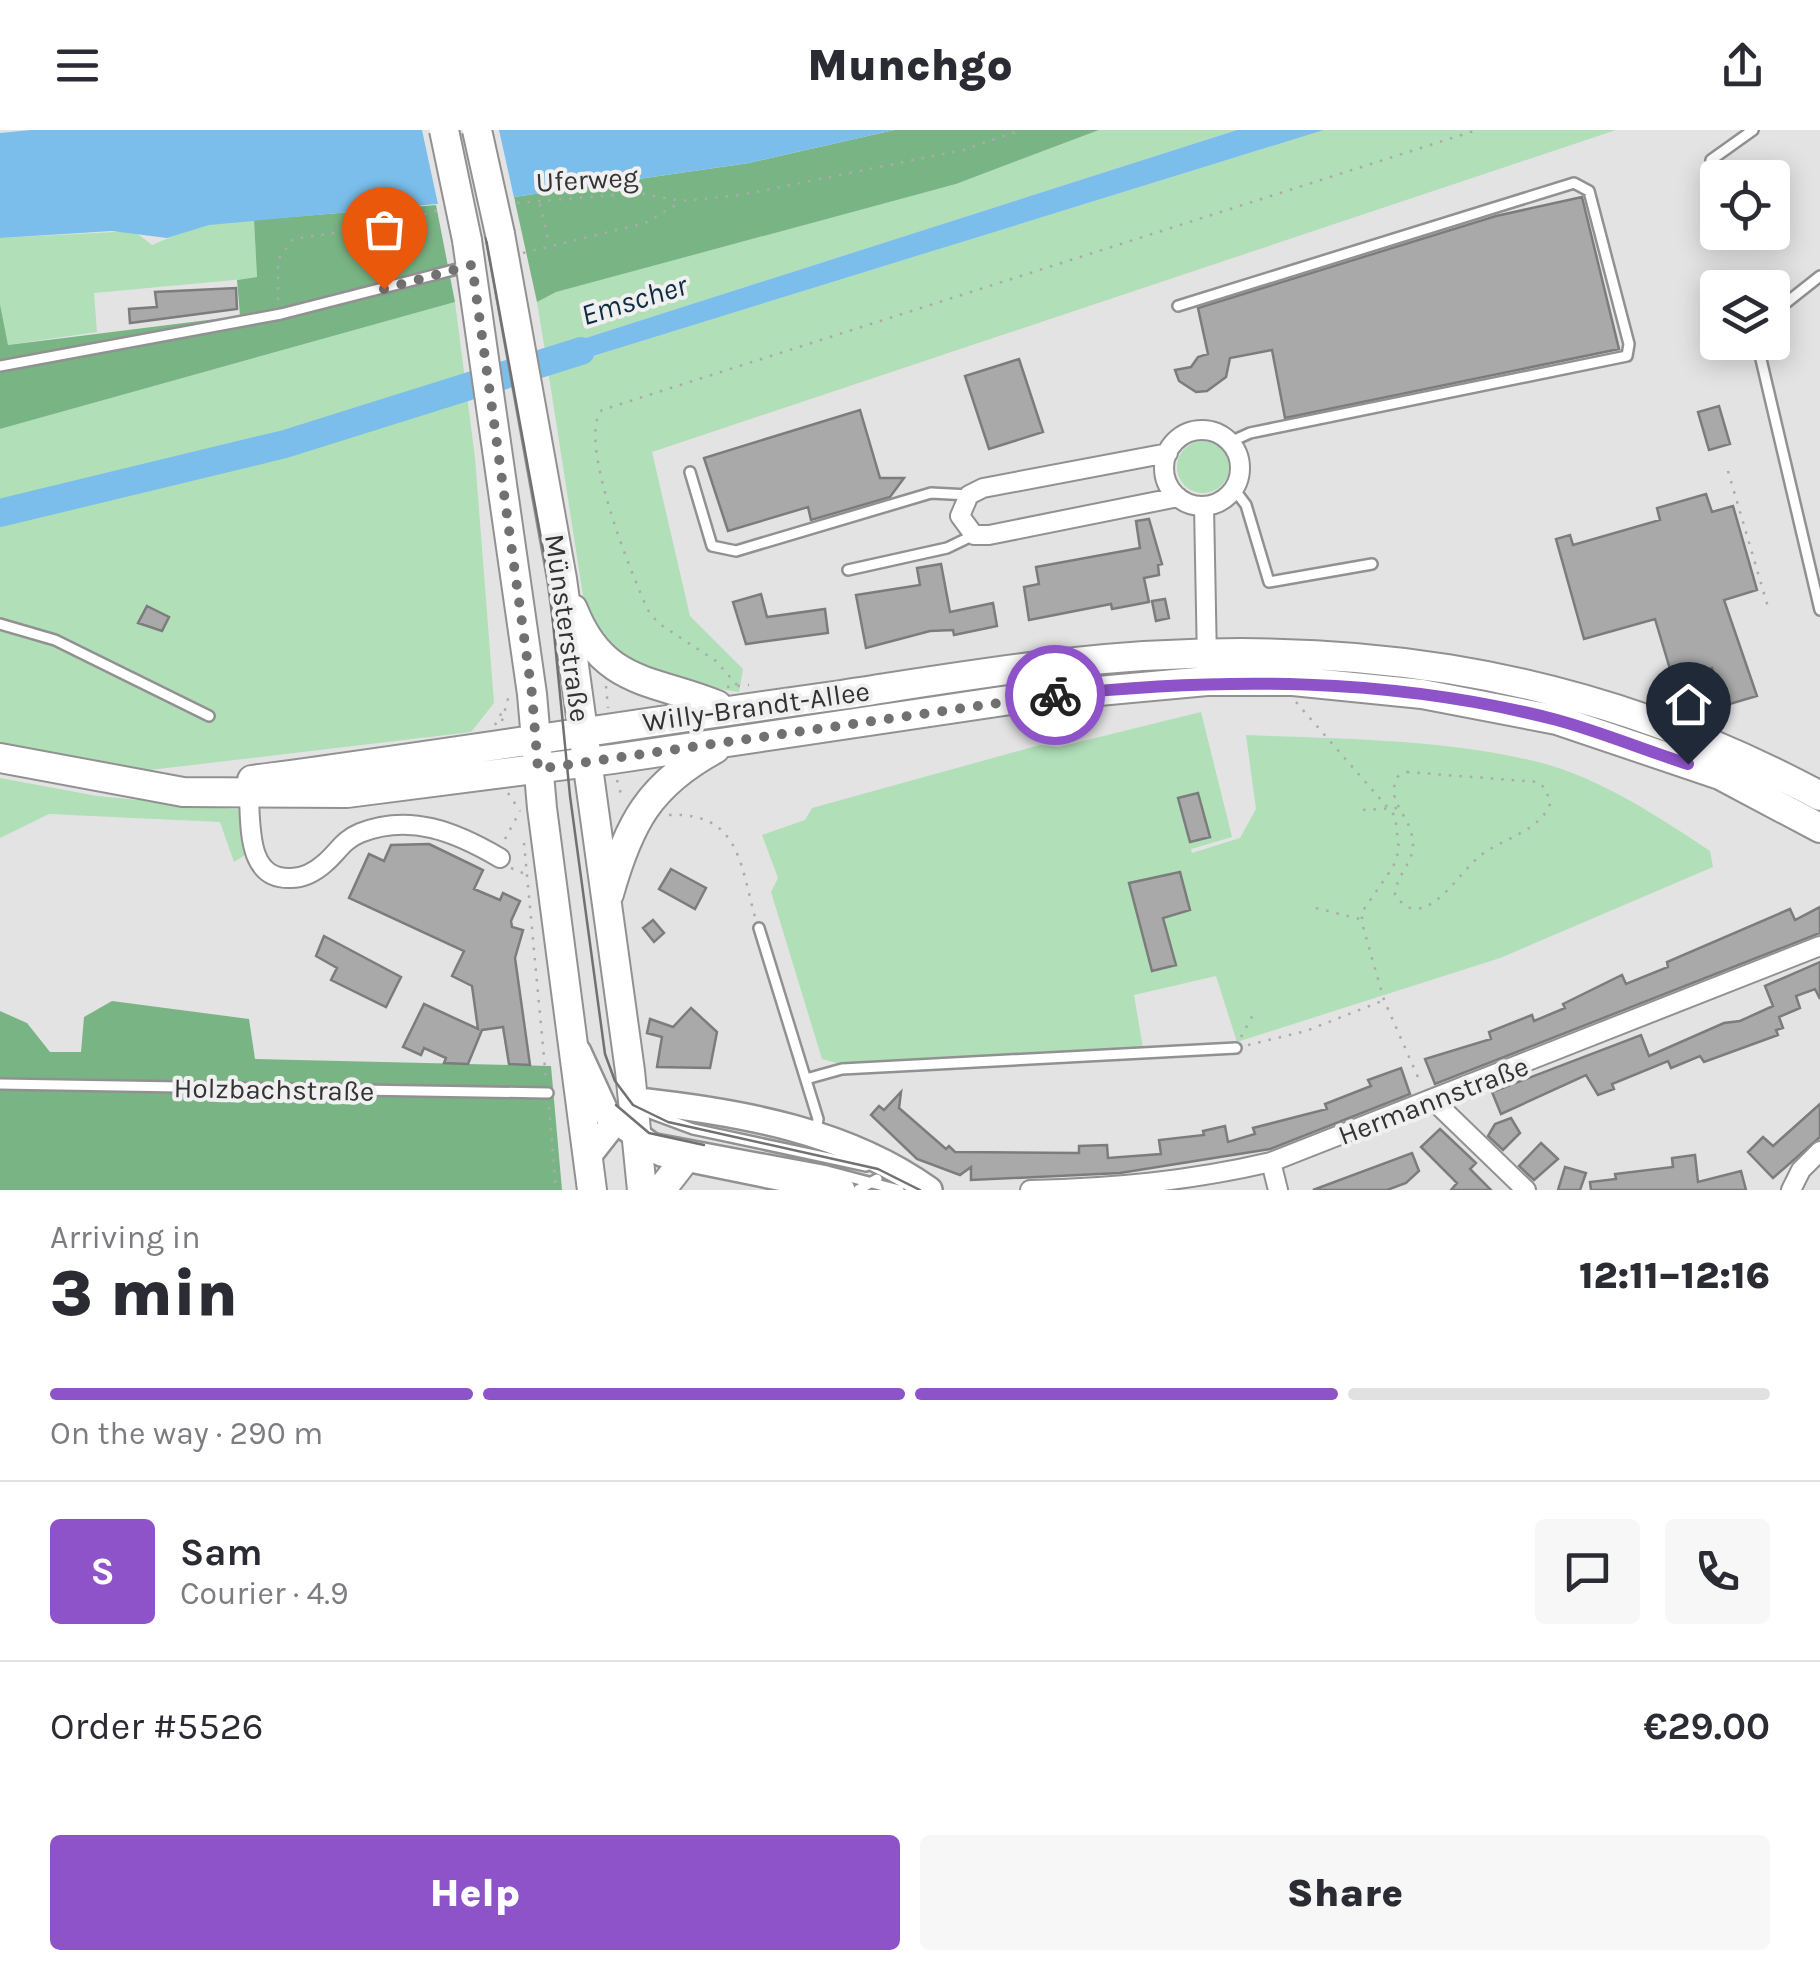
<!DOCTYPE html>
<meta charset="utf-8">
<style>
body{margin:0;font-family:Karla,sans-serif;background:#f7f7f7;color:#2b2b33;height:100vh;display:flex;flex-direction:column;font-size:38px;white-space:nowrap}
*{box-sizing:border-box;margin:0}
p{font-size:32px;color:#7c7c81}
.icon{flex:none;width:55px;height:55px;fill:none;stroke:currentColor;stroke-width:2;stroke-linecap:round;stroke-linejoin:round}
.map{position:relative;height:1060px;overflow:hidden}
.side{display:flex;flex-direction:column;background:#fff;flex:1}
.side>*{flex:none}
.buttons{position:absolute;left:1700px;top:30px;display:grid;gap:20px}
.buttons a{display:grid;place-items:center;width:90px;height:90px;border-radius:10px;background:#fff;box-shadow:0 5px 25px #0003;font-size:50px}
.pin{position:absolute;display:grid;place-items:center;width:85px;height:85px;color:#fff;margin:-102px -42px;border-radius:50% 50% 50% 0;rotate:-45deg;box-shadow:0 0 10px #0007}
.pin .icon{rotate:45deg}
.courier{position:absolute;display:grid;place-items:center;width:100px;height:100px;margin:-50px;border:8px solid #8e53c9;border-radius:50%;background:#fff;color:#222;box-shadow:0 2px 12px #0007}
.head em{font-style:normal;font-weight:800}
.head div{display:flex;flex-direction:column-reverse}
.head{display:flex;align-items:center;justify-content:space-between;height:170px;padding:0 50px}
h1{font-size:65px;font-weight:800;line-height:75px}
.bar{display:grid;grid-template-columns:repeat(4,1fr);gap:15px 10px;align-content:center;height:120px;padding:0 50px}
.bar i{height:12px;border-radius:8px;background:#e1e1e2}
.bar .on{background:#8e53c9}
.bar p{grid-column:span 4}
.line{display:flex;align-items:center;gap:25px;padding:0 50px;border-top:2px solid #e1e1e2}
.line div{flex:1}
.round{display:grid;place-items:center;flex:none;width:105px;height:105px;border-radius:10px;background:#f7f7f7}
.primary-button{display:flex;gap:20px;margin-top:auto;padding:20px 50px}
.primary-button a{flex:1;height:115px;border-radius:10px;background:#8e53c9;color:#fff;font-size:40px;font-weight:800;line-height:115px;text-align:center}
.primary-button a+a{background:#f7f7f7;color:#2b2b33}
header{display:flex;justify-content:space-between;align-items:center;height:130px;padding:0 50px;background:#fff;font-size:45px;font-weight:800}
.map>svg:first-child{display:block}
.green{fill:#b0dfb8}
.forest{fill:#79b484}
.water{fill:#7bbeeb}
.pier{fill:#e3e3e4}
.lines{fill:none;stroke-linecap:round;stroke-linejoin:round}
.river{stroke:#7bbeeb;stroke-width:28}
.building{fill:#a9a9aa;stroke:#7d7c7d;stroke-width:2.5}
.lane-casing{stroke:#919192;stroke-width:14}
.street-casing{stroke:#919192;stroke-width:22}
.secondary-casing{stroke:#919192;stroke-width:30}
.primary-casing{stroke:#919192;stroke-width:32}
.path{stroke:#ababac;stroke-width:2.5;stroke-dasharray:2.5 8;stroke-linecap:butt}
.lane{stroke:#fff;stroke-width:9}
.street{stroke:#fff;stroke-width:18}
.secondary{stroke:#fff;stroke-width:25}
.primary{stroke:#fff;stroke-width:28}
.tram{stroke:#717172;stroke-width:2.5}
.primary-bridge-casing{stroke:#919192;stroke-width:32;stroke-linecap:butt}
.primary-bridge{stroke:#fff;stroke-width:28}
.done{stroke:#717172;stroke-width:10;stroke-dasharray:0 18}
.route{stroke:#8e53c9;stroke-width:12}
.labels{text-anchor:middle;stroke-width:8;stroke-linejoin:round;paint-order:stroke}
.street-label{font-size:28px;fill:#333334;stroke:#f0f0f1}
.water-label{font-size:30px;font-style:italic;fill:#0f2d40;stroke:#f0f0f1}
</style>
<header><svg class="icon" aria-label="menu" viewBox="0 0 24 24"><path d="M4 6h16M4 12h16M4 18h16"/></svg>Munchgo<svg class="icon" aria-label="share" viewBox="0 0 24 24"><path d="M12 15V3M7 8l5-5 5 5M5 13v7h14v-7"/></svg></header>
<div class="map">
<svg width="1820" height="1060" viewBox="0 0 1820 1060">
<rect width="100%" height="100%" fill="#e3e3e4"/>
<!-- green -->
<path class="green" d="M 1099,0 L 1237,0 L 545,221 L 537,172 L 555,162 L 956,54 Z
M 1324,0 L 1616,0 L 652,322 L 690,486 L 743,539 L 739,562 L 646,547 L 587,491 L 548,240 Z
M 254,90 L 257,148 L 94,163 L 97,202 L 8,215 L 0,174 L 0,108 L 134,101 L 152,115 L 205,93 Z
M 455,172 L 475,328 L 494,573 L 471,602 L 133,642 L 0,614 L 0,299 Z
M1177 337a26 26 0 1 1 52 0a26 26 0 1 1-52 0Z
M 1201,582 L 1232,707 L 1191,719 L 1192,723 L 1240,708 L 1256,679 L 1246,605 C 1342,609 1449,609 1542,633 C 1602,649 1659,687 1710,721 L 1713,737 L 1500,828 L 1237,912 L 1216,846 L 1134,865 L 1143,918 L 844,935 L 822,929 L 771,762 L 778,748 L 762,705 L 805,690 L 812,678 L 1040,615 L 1059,617 Z
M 0,648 L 97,666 L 244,680 L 248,723 L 234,732 L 220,692 L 49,684 L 0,708 Z"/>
<!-- forest -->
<path class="forest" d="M 894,0 L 1099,0 L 956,54 L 556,162 L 537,172 L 514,67 L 749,33 Z
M 436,75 L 455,172 L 0,299 L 0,174 L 8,215 L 240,186 L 237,150 L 257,147 L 254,90 Z
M 112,871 L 249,889 L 255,929 L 551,936 L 562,1060 L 0,1060 L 0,881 L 27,893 L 50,922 L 81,922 L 84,887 Z"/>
<!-- water -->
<path class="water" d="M 31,0 L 894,0 L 749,33 L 514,67 L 209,95 L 167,108 L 112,101 L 0,108 L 0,3 Z
M 1237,0 L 1324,0 L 548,240 L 545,221 Z"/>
<!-- pier -->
<path class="pier" d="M 422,0 L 499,0 L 515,72 L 439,79 Z"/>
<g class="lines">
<!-- river -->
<path class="river" d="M 0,383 L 285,314 L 581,221"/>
</g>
<!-- building -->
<path class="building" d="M 1582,67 L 1619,219 L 1285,288 L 1272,220 L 1230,228 L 1226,247 L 1207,261 L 1196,262 L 1179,251 L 1175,240 L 1191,237 L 1198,227 L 1208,224 L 1198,178 L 1496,86 Z
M 236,158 L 237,179 L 130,193 L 129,179 L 157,177 L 155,162 Z
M 1019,229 L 1043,302 L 989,319 L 965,246 Z
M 1719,276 L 1730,314 L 1709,320 L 1698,282 Z
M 860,280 L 880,348 L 904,348 L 890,367 L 811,390 L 808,377 L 728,401 L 704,328 Z
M 1706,364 L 1712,382 L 1733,376 L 1757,460 L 1724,470 L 1757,566 L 1723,576 L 1712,538 L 1673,549 L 1655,489 L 1584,509 L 1556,409 L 1570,405 L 1573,415 L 1660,390 L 1657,378 Z
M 1149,389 L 1162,434 L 1158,435 L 1159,445 L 1144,448 L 1149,472 L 1112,479 L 1111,474 L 1029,490 L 1024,457 L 1039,454 L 1036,437 L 1140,418 L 1136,391 Z
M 941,434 L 950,482 L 993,473 L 997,496 L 954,505 L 953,500 L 930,501 L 866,518 L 856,465 L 920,455 L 917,438 Z
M 761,464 L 767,487 L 825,479 L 828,503 L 746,514 L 733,472 Z
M 1165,469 L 1169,488 L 1156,491 L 1152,471 Z
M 147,476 L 169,487 L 162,501 L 138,493 Z
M 1198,663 L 1210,707 L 1190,712 L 1178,668 Z
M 429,714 L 483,740 L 474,759 L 500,770 L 503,763 L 520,771 L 511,791 L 512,797 L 523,800 L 515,828 L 530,935 L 509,934 L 503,897 L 482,900 L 468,934 L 444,933 L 446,928 L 424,918 L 421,925 L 403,917 L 424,874 L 478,899 L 472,856 L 452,846 L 464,821 L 349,768 L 369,724 L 384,731 L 391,715 Z
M 671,739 L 706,758 L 695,779 L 659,759 Z
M 1180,742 L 1190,780 L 1163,788 L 1176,835 L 1152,841 L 1129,753 Z
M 1820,777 L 1820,803 L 1435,954 L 1425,929 L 1491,909 L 1489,902 L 1532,885 L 1534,891 L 1565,878 L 1563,874 L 1622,845 L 1626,854 L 1668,837 L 1667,832 L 1790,779 L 1795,790 Z
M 653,790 L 664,803 L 654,812 L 643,798 Z
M 324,806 L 401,847 L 386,877 L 331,850 L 337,838 L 316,826 Z
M 1820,832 L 1820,869 L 1815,859 L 1796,866 L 1800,878 L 1779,887 L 1783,898 L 1776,900 L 1778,905 L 1704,932 L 1700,926 L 1671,938 L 1668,931 L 1612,954 L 1614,959 L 1598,965 L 1586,945 L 1501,984 L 1492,962 L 1641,905 L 1649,926 L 1724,893 L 1740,891 L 1773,876 L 1765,856 Z
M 691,878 L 717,902 L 710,938 L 657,937 L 662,907 L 647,903 L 650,889 L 673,897 Z
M 1401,938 L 1410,964 L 1270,1019 L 1120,1043 L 971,1050 L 971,1037 L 960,1045 L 917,1029 L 871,985 L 879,976 L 884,980 L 901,962 L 899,978 L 946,1019 L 949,1016 L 955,1022 L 1079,1023 L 1079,1016 L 1107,1015 L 1108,1028 L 1161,1024 L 1159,1010 L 1204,1005 L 1203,1001 L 1225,996 L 1228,1012 L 1255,1004 L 1253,998 L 1327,979 L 1325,974 L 1371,956 L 1368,950 Z
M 1820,974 L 1820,1007 L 1773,1048 L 1748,1022 L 1763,1007 L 1773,1016 Z
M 1511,988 L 1520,1003 L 1503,1020 L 1488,1006 L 1495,994 Z
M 1440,999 L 1476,1033 L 1470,1039 L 1491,1060 L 1451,1060 L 1457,1053 L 1421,1017 Z
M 1541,1013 L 1558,1029 L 1534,1050 L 1519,1036 Z
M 1412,1023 L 1419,1041 L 1406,1053 L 1387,1060 L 1313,1060 Z
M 1695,1025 L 1698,1052 L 1741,1041 L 1746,1060 L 1591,1060 L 1590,1052 L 1616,1049 L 1615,1044 L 1673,1037 L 1672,1028 Z
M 1565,1037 L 1586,1043 L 1580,1060 L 1558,1060 Z"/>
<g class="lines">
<defs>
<path id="lane" d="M 1711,30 L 1753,0
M 1178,176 L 1574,53 L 1589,61 L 1629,214 L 1627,226 L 1250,303 L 1230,312
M 1772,184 L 1820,146
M 1761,212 L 1760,225 L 1820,480
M 0,236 L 281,184 L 465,137
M 690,342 L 712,416 L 736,421 L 931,363 L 969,365
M 1234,359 L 1246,375 L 1269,452 L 1372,434
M 848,440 L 947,418 L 974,405
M 0,494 L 55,510 L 209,586
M 759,798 L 818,989 L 816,1001
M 806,949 L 842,939 L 1236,918
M 0,954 L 548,963
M 639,979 L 693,999 L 866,1036
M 650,1008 L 827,1041 L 899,1060
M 858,1060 L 877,1049"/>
<path id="street" d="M1164 338a38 38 0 1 1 76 0a38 38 0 1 1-76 0Z
M 1168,323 L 983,358 L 969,365 L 960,386 L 974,405 L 989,405 L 1178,367
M 1204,376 L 1207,531
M 248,656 C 252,688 243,750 291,748 C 304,748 316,741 325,733 C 338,722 343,710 360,703 C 410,683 456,702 500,728
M 1434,971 L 1526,1060
M 1271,1032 L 1278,1060
M 1030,1060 C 1113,1058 1190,1051 1271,1032 L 1820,816
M 1791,1060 L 1801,1040 L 1820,1021"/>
<path id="secondary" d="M 578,922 L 606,983 L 661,1023 L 842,1060
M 588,1026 L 610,998 L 647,972 C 744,983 848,1002 929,1060"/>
<path id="primary" d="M 500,104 L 562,449 L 630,941 L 642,1060
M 467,110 L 532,564 L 542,678 L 592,1060
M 573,479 C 603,556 654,549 717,575
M 0,628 L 183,662 L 347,663 L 613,629 L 1023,568 L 1207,551 L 1293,551 L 1422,564 L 1557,590 L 1720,645 L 1820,698
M 252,650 C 449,624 645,592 841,565 C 913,554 985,542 1056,534 C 1328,503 1578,535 1820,666
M 609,764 C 629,693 649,655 715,619
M 661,1060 L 685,1029"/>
</defs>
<!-- lane casing -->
<use href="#lane" class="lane-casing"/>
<!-- street casing -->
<use href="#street" class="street-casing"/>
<!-- secondary casing -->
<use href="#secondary" class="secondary-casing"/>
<!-- primary casing -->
<use href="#primary" class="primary-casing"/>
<!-- path -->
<path class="path" d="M 517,73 L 638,63 L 682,71 L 741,65 L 963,20 L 1021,0
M 540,74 L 549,114
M 523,123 L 645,93 L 681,72
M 278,170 L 278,130 L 293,109 L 394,94 L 439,80
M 1728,341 L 1768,477
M 737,555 L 716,531 L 658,493 L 648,480 C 632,446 576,307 602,280 L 1477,0
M 606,556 L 608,578
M 727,557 L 749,555
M 1296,572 L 1395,686 L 1399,720 L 1393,737 L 1362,782 L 1362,793 L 1384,870 L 1421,954
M 502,591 L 509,565
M 495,595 L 503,580
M 1407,642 L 1538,652 L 1546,659 L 1550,674 C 1540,701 1502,709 1481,725 C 1463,739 1443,773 1421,778 C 1409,781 1402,774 1395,765 C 1396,742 1418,731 1412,706 C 1408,684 1386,671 1397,647 Z
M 617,650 L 622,668
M 508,663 L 520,681
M 1363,680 L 1397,678
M 669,685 C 739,682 740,733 755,787
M 505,709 L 520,681
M 524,713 L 546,949
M 511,738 L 525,744
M 1316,778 L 1360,789
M 1241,907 L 1255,881
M 1248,915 L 1306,901 L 1382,871
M 549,977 L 556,1060"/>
<!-- lane -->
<use href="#lane" class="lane"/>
<!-- street -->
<use href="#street" class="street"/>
<!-- secondary -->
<use href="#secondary" class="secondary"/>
<!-- primary -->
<use href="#primary" class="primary"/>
<!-- tram -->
<path class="tram" d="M 466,0 L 549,452 L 570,666 L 605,924 L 615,951 L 633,975 L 668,992 L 878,1039 L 920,1060
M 616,975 L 649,1003 L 704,1015"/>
<defs>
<path id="primary-bridge" d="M 444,0 L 467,110
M 477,0 L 500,104"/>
</defs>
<!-- primary-bridge casing -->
<use href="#primary-bridge" class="primary-bridge-casing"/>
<!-- primary-bridge -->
<use href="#primary-bridge" class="primary-bridge"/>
</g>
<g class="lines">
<!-- done -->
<path class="done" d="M 384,159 L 472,135 L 532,564 L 538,639 L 1055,565"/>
<!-- route -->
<path class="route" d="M 1055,565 C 1224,547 1391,547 1557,590 C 1601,602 1644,620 1688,634"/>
</g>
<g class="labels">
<!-- street labels -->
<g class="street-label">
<text transform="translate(587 49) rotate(-3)" y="10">Uferweg</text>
<text transform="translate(568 498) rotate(82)" y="10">Münsterstraße</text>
<text transform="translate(756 576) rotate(-8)" y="10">Willy-Brandt-Allee</text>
<text transform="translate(274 959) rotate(1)" y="10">Holzbachstraße</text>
<text transform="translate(1433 970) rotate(-21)" y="10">Hermannstraße</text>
</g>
<!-- water labels -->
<g class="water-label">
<text transform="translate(634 170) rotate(-17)" y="10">Emscher</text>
</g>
</g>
</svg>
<div class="buttons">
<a><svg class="icon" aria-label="locate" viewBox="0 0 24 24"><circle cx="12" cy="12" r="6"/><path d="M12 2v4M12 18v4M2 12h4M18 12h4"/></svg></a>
<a><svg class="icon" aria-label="layers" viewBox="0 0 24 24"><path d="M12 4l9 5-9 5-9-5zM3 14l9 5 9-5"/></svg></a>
</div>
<div class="pin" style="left:384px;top:159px;background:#ea580c"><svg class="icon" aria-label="bag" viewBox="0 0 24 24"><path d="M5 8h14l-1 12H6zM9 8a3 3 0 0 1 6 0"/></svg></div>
<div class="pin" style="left:1688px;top:634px;background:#1f2937"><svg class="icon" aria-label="home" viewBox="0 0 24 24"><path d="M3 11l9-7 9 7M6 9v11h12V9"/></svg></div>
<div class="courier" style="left:1055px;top:565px"><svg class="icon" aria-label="bike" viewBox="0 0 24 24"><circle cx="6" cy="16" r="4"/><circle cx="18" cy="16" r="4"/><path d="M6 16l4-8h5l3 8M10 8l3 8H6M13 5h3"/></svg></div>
</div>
<section class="side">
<div class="head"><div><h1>3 min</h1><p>Arriving in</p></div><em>12:11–12:16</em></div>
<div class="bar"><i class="on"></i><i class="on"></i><i class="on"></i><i></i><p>On the way · 290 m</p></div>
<div class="line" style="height:180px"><b class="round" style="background:#8e53c9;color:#fff">S</b><div><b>Sam</b><p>Courier · 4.9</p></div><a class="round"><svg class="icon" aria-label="chat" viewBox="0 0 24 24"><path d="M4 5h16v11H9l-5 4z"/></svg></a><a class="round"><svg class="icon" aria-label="phone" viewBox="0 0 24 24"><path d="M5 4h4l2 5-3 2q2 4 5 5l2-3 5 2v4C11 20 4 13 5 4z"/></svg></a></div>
<div class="line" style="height:130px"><div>Order #5526</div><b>€29.00</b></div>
<div class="primary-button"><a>Help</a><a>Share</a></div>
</section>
